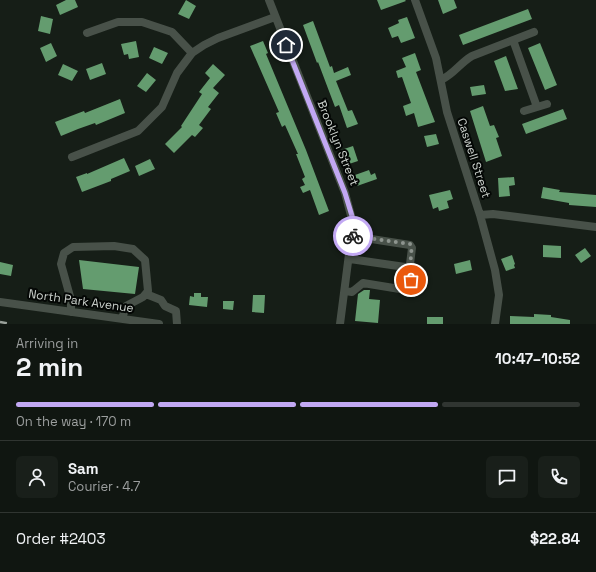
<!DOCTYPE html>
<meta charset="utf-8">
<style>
body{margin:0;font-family:"Space Grotesk",sans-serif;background:#191f1a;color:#f1f3f6;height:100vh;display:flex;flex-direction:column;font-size:15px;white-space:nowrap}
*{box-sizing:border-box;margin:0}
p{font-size:13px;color:#9c9f9f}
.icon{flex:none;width:22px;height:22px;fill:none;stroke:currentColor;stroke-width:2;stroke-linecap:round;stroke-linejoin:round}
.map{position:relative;height:324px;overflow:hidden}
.drawer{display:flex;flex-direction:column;background:#101611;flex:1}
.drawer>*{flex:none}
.pin{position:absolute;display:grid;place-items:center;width:34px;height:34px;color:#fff;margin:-17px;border:2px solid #fff;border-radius:50%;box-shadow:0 1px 4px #0007}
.courier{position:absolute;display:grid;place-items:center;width:40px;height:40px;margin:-20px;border:3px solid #c2a8f3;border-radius:50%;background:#fff;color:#222;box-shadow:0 1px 5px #0007}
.headline em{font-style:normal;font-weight:700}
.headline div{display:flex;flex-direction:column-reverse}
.headline{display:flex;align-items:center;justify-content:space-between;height:68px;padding:0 16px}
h1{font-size:26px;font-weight:700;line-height:30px}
.bar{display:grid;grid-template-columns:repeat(4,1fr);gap:6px 4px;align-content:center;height:48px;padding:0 16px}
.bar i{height:5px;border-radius:3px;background:#303531}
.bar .active{background:#c2a8f3}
.bar p{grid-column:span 4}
.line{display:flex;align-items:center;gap:10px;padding:0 16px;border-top:1px solid #303531}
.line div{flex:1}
.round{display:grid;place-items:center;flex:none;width:42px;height:42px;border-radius:6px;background:#191f1a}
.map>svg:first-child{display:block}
.building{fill:#649c6f}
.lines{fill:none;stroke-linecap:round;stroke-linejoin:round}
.minor{stroke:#485149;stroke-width:8}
.rail{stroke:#9aa19b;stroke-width:2.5;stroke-dasharray:7 7;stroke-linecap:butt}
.done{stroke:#8d948e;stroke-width:4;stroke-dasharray:0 7.2}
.route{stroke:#c2a8f3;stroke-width:5}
.labels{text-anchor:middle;stroke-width:4;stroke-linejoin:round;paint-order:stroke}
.street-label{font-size:12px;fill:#cdd3ce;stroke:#040705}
</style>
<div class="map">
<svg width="596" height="324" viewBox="0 0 596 324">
<rect width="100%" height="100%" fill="#161e17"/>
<!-- building -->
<path class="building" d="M 66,0 L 75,0 L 78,7 L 60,15 L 56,5 Z
M 186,0 L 196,6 L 189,19 L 178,14 Z
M 377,0 L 405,0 L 406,1 L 381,10 Z
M 438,0 L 454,0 L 457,8 L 443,14 Z
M 528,9 L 532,19 L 463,45 L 459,35 Z
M 41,16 L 53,19 L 50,34 L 38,31 Z
M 407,17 L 415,38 L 401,43 L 398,36 L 392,38 L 388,28 L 399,23 L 398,20 Z
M 313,21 L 330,67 L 332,66 L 334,73 L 348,67 L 351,75 L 336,81 L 348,111 L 352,110 L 358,124 L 347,128 L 339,105 L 335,107 L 318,62 L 317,63 L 303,25 Z
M 136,41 L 139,57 L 129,59 L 128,54 L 124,55 L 121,44 Z
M 263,41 L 268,53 L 266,54 L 306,150 L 329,211 L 319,215 L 310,190 L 303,193 L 300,187 L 305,185 L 302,179 L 305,177 L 296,154 L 298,154 L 285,125 L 282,127 L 276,113 L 279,112 L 250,46 Z
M 51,43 L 57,56 L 46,62 L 40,48 Z
M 540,43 L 557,85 L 545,90 L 528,48 Z
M 154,47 L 168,53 L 162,64 L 149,58 Z
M 415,53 L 421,70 L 416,72 L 435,122 L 418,127 L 414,113 L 406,116 L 403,106 L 411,103 L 402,77 L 398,78 L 396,71 L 406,67 L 402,58 Z
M 506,56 L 518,89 L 505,91 L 494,61 Z
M 102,63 L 106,74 L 90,80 L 86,69 Z
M 63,64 L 78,71 L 72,81 L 58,75 Z
M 213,64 L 225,75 L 213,88 L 219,93 L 208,107 L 211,109 L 199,125 L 203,128 L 195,137 L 192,135 L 174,153 L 165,144 L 182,127 L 181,126 L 202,94 L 199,92 L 210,78 L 205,73 Z
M 147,73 L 156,80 L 146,92 L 137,86 Z
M 484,85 L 486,94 L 472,96 L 470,87 Z
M 120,99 L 125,113 L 96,125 L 95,123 L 78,129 L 61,136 L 55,122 L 84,111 L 85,113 Z
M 483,106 L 490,126 L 494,125 L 499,137 L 496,138 L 502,156 L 486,162 L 470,111 Z
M 563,109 L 567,119 L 526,134 L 522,124 Z
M 436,134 L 439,144 L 427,147 L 424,136 Z
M 353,146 L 358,161 L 349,164 L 347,159 L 344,160 L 341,150 Z
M 124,158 L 130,171 L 111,179 L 111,181 L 82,192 L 76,177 L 87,173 L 87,174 Z
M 150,159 L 155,169 L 139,176 L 135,166 Z
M 369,170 L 371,175 L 375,173 L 377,179 L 357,186 L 355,181 L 357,180 L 355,175 Z
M 514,177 L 515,185 L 509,186 L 510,196 L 499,197 L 498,178 Z
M 543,187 L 560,190 L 559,192 L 596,195 L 596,207 L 569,205 L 569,203 L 541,198 Z
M 450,190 L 453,199 L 447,201 L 449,208 L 439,211 L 438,207 L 433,209 L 429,195 Z
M 543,245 L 561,246 L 561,258 L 543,257 Z
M 585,248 L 591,256 L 581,263 L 575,255 Z
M 512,255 L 515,264 L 514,265 L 515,268 L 506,271 L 501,259 Z
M 79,260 L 139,267 L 135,294 L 83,289 Z
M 470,260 L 472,270 L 456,274 L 454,264 Z
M 0,262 L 13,265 L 11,276 L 0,274 Z
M 364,290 L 370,290 L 369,299 L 380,300 L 378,323 L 355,321 L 358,294 Z
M 194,293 L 201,293 L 201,297 L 208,297 L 207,307 L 189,305 L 190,296 L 194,297 Z
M 253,295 L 265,295 L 264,313 L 252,312 Z
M 223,301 L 234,301 L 233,310 L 223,309 Z
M 534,314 L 551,315 L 551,317 L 570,320 L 570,324 L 510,324 L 510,316 L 534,317 Z
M 427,317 L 443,317 L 443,324 L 427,324 Z"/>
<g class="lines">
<!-- minor -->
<path class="minor" d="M 269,0 L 345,193 L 353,223 L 340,324
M 415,0 L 436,58 L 447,112 L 480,215 L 495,270 L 499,295 L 495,324
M 87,33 L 118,22 L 142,22 L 172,32 L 192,53
M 513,40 L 537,107
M 441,80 C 454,74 460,63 472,56 L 534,32
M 524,111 L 547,104
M 72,157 L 138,131 L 162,107 L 177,73 L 192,53 L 204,45 L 218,38 L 275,17
M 480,215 L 493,214 L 596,227
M 350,259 L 412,268
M 345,291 L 352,292 L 363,283 L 406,290 L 410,287 L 413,272 L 410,264 L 412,248 L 410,245 L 352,236
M 146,294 L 161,300 L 165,306 L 176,311 L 177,324
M 0,302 L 159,324
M 71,312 L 71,300 L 61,264 L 64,253 L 73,247 L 114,246 L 133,249 L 145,260 L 148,291 L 143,297 L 126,306 L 122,319"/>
<!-- rail -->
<path class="rail" d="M 0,322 L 12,324"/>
</g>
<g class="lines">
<!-- done -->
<path class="done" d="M 353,236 L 410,244 C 413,250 410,256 411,262 C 411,269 413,273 411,280"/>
<!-- route -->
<path class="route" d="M 286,45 L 345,193 L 352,216 L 353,236"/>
</g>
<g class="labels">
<!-- street labels -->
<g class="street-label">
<text transform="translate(338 143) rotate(68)" y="4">Brooklyn Street</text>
<text transform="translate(474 158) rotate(72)" y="4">Caswell Street</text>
<text transform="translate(81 301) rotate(8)" y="4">North Park Avenue</text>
</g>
</g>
</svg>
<div class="pin" style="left:411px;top:280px;background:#ea580c"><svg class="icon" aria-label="bag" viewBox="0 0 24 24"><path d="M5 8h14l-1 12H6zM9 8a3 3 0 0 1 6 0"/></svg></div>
<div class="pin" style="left:286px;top:45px;background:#1f2937"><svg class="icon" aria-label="home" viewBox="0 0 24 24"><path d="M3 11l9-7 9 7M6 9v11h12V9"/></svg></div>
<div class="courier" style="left:353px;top:236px"><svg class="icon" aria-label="bike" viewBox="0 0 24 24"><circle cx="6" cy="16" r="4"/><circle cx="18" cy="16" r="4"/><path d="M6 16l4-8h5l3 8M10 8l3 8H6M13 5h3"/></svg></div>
</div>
<section class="drawer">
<div class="headline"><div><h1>2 min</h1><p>Arriving in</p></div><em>10:47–10:52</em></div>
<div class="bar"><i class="active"></i><i class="active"></i><i class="active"></i><i></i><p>On the way · 170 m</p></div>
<div class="line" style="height:72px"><a class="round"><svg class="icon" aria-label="person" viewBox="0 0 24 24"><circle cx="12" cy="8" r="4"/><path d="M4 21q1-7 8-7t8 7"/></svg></a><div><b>Sam</b><p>Courier · 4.7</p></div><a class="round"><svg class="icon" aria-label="chat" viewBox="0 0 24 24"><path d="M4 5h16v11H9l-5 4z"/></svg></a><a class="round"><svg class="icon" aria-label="phone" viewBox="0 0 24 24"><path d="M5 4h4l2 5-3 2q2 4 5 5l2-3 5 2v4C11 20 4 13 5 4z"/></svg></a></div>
<div class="line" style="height:52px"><div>Order #2403</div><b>$22.84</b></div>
</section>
